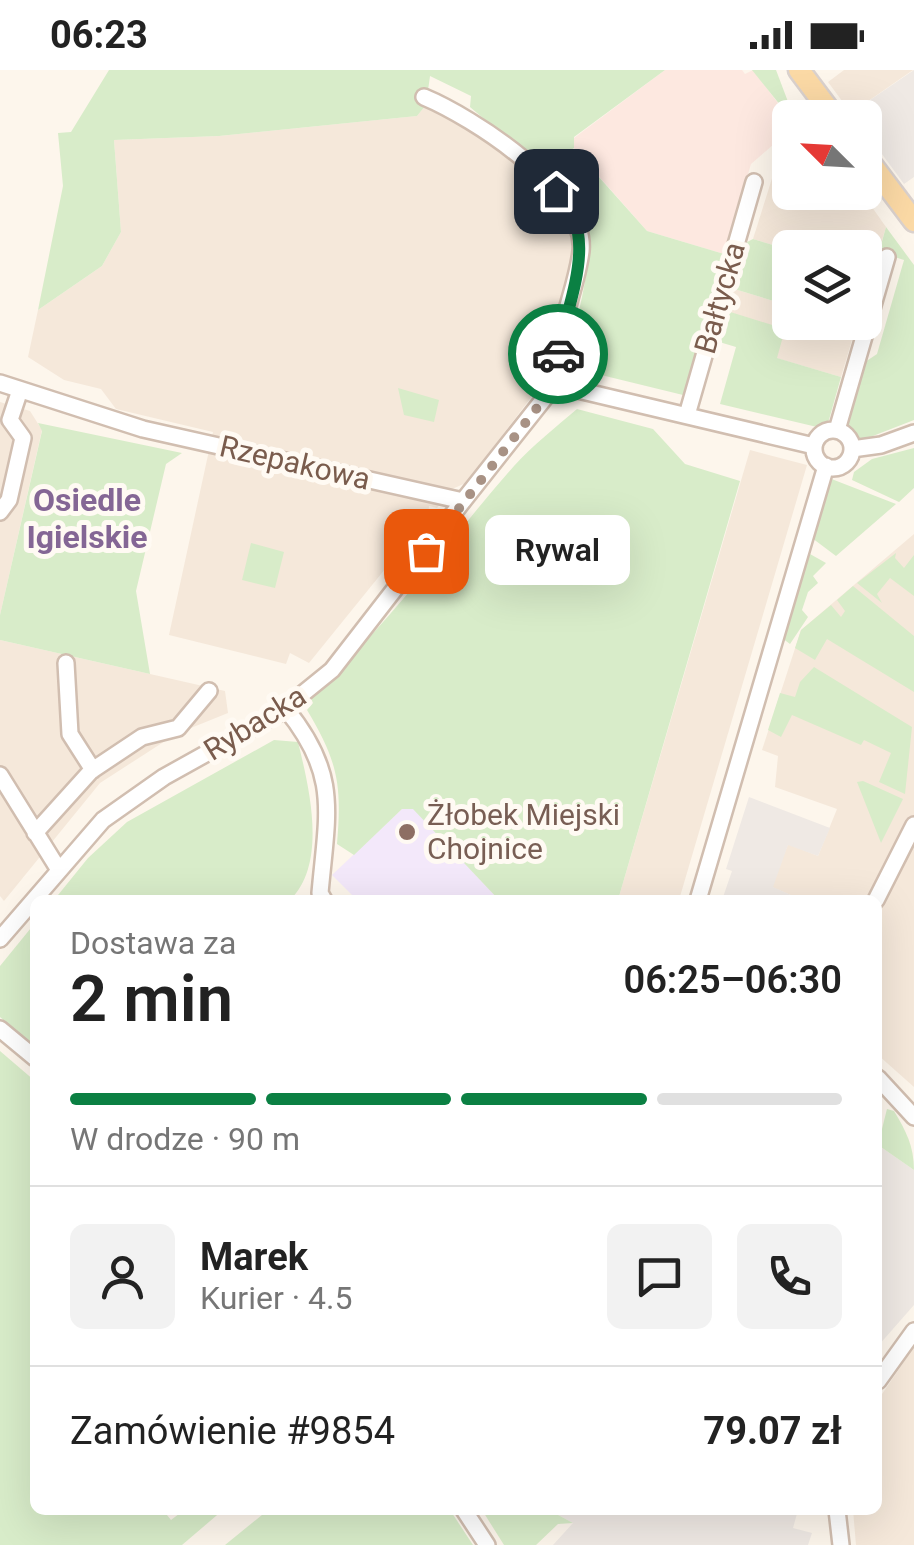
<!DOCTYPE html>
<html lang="pl">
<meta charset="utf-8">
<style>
body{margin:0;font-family:Roboto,sans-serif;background:#f2f2f2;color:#222;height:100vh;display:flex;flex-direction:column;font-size:38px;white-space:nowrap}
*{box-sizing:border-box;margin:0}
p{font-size:32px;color:#767676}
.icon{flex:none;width:55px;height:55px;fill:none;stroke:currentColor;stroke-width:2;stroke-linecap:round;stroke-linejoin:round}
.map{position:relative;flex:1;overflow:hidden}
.sheet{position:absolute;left:30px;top:825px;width:852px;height:620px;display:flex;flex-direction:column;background:#fff;border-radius:15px;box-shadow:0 10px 40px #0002}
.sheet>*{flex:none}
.needle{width:65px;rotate:294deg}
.controls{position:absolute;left:772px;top:30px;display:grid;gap:20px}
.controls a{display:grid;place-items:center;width:110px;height:110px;border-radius:15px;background:#fff;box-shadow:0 10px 40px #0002;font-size:50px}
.pin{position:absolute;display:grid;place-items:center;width:85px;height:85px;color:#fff;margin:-42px;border-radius:20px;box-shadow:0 5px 15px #0006}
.courier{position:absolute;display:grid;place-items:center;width:100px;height:100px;margin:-50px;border:8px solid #0b8043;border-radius:50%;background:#fff;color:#222;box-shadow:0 2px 12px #0007}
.bubble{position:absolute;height:70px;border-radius:15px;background:#fff;box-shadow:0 10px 40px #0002;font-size:32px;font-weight:600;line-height:70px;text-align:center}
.headline em{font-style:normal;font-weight:600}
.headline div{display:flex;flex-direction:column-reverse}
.headline{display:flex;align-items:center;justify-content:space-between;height:170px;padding:0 40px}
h1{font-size:65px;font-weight:600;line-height:75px}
.bar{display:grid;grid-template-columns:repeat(4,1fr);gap:15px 10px;align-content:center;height:120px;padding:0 40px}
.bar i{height:12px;border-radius:8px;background:#e0e0e0}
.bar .on{background:#0b8043}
.bar p{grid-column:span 4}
.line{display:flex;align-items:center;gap:25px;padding:0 40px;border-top:2px solid #e0e0e0}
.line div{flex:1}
.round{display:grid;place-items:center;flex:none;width:105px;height:105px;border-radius:15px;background:#f2f2f2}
.status{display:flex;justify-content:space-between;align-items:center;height:70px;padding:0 50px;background:#fff;direction:ltr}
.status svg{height:28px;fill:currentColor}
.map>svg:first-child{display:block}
.residential{fill:#f5e8da}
.commercial{fill:#fde8e0}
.industrial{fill:#efe9e4}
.education{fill:#f3e8fa}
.green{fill:#d8ecc9}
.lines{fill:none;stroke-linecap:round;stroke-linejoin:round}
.minor-casing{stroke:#d1beb0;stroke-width:20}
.major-casing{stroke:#dad1cd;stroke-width:25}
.minor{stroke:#fff;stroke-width:15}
.major{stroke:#fbd9a5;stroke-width:20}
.done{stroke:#a89285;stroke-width:10;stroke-dasharray:0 18}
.route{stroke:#0b8043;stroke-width:12}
.education-dot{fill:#8d6e63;stroke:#fffaf3;stroke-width:4}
.labels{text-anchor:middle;stroke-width:10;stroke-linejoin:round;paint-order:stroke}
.street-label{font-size:30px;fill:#7a5c4d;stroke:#fffaf3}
.education-label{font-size:30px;fill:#785e54;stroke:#fffaf3;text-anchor:start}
.neighbourhood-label{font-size:32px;font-weight:bold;fill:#846695;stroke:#fffaf3}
</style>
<div class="status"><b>06:23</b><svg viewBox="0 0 49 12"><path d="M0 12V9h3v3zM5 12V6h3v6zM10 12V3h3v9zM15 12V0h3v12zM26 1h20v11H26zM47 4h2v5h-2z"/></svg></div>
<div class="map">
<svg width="914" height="1475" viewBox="0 0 914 1475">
<rect width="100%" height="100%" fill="#fdf6ec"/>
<!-- residential -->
<path class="residential" d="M 844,0 L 913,0 L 851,43 L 828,12 Z
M 426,35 L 477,60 L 556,130 L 571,156 L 572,197 L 542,313 L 466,413 L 452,419 L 437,438 L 429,436 L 428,446 L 309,593 L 290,583 L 286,594 L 169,565 L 213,362 L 116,339 L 101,319 L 64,310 L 28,287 L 38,240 L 102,196 L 121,162 L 114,70 L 219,66 L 417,46 Z
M 790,89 L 790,122 L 862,123 L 886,157 L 865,227 L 865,178 L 790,180 L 753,169 L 774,102 Z
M 731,218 L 790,236 L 790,252 L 857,253 L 841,307 L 776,288 L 724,240 Z
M 0,332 L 30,341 L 42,360 L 0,545 Z
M 750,380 L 807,395 L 679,830 L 618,830 Z
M 914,464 L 914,1017 L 878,985 L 878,830 L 802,830 L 772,817 L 788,774 L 818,786 L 837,739 L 775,717 L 778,686 L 762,680 L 801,560 Z
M 0,570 L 225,621 L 228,643 L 176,664 L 100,713 L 4,831 L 0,826 Z
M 914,1277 L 914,1475 L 856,1475 L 853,1440 L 878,1440 L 878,1330 Z"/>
<!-- commercial -->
<path class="commercial" d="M 665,0 L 742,0 L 745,4 L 753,0 L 790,49 L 790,60 L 751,94 L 724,184 L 647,161 L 574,78 L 574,68 Z"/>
<!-- industrial -->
<path class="industrial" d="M 914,0 L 914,107 L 904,114 L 865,61 L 865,48 L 851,43 Z
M 749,727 L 830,758 L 818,786 L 788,775 L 773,817 L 802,830 L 722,830 L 732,801 L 726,799 Z
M 878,1075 L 914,1100 L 914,1235 L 878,1276 Z
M 549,1440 L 798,1440 L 793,1458 L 812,1463 L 808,1475 L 553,1475 L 573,1453 Z"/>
<!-- education -->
<path class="education" d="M 402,739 L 414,739 L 499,830 L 357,830 L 332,805 Z"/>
<!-- green -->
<path class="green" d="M 109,0 L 665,0 L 574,67 L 574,78 L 543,99 L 470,37 L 471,26 L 430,6 L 426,35 L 417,46 L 219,66 L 114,70 L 121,162 L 102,196 L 38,240 L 63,116 L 58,63 L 71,62 Z
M 752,0 L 776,0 L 790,37 L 785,41 Z
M 582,88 L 647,161 L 724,184 L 683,325 L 597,304 L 567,270 L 573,267 C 581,229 597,181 580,143 C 575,131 564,122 558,111 L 560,104 Z
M 886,157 L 914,195 L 914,350 L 860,371 L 851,366 L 845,353 L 862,294 L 877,284 L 904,190 L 879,182 Z
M 753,169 L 790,180 L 790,236 L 731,218 L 745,173 Z
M 724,240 L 785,259 L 777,288 L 841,307 L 825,364 L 816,363 L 817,357 L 720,334 L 736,277 L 716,271 Z
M 398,318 L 439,330 L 434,352 L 404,345 Z
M 577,339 L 653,359 L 685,394 L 740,411 L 618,830 L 499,830 L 413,739 L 402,739 L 354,785 L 337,774 C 342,714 338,692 307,640 L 313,633 L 310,626 C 387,558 447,472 514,396 C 533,375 556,357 577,339 Z
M 38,353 L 182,383 L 166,394 L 136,521 L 150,604 L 0,570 L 0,545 L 42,361 Z
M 914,378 L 914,418 L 899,432 L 852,410 L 854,402 L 872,389 Z
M 829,408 L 896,434 L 836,486 L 812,468 Z
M 251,473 L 284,482 L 275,518 L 242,510 Z
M 896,483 L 895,488 L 904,498 L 914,485 L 914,526 L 890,508 L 877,524 L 882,533 L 857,513 Z
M 810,484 L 826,493 L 813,506 L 818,513 L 808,522 L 802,540 L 808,547 L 790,574 L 782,568 Z
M 853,516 L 914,566 L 914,622 L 827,569 L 815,590 L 795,578 L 801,560 L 831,535 L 841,547 L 845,541 L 837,530 Z
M 814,597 L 912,657 L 905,724 L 879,712 L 891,683 L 864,670 L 861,675 L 792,645 L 781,667 L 768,660 L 780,623 L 795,627 L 800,612 Z
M 274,670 L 298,672 C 309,717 328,793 290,830 L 54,830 L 88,788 L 127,752 Z
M 863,711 L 903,729 L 881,773 L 857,712 Z
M 35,853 L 35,977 L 0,947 L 0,896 Z
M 0,981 L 35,1011 L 35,1440 L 163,1440 L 171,1450 L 184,1440 L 223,1440 L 182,1475 L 0,1475 Z
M 887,1039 L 894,1041 C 906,1061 914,1076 914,1100 L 878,1075 Z
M 268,1440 L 450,1440 L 473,1475 L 225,1475 Z
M 482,1440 L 549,1440 L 573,1453 L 558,1454 L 536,1475 L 504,1475 Z"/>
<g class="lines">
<defs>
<path id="minor" d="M 424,27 C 472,47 587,120 581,181 C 576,225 549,271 561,316
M 0,313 L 143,359 L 463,431 L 547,325 L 561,316 L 814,376
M 687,345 L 754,112
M 837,360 L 887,187
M814 379a19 19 0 1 1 38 0a19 19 0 1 1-38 0Z
M 852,379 L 881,375 L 914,363
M 0,442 L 9,430 L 23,368 L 10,350 L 20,320
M 66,593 L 70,664 L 93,700
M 286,639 C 340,705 327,743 320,823 L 324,830
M 0,705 L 59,800
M 35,763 L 91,701 L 142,667 L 178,658 L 209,621
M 698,830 L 826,396
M 876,830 L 914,755
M 0,869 L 103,750 L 164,707 L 279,643 L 332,600 L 463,431
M 0,959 L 35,988
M 878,1008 L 914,1047
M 878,1311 L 914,1261
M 464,1440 L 487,1475
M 837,1440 L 841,1475"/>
<path id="major" d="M 799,0 L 835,48
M 865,86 L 914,151"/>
</defs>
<!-- minor casing -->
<use href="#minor" class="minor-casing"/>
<!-- major casing -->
<use href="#major" class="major-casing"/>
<!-- minor -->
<use href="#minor" class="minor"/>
<!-- major -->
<use href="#major" class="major"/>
</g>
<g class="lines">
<!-- done -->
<path class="done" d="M 426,481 L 547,325 L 561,316 L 558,284"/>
<!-- route -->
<path class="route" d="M 556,121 C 602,165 567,231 558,284"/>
</g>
<!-- markers -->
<circle class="education-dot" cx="407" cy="762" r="10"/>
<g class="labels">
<!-- street labels -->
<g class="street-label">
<text transform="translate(720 228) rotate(-74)" y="10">Bałtycka</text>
<text transform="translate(295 393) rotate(13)" y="10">Rzepakowa</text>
<text transform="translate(255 653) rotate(-32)" y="10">Rybacka</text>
</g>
<!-- education labels -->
<g class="education-label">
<text x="427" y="755">Żłobek Miejski<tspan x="427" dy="34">Chojnice</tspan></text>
</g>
<!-- neighbourhood labels -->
<g class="neighbourhood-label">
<text x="87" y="441">Osiedle<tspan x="87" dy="37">Igielskie</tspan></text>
</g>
</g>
</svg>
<div class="controls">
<a><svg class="needle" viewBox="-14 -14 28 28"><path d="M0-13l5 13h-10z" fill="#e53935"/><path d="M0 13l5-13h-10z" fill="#767676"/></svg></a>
<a><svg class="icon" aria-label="layers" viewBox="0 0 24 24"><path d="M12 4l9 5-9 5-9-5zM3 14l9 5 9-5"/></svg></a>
</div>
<div class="pin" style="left:426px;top:481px;background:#ea580c"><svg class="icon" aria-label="bag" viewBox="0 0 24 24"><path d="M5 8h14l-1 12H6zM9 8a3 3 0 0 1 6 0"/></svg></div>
<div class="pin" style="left:556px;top:121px;background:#1f2937"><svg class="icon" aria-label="home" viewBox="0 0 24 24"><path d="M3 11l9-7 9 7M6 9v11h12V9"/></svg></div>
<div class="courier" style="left:558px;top:284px"><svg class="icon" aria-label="car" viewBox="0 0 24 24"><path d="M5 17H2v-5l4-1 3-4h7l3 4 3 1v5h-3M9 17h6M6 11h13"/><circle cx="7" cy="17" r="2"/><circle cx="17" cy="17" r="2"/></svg></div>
<div class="bubble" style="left:485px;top:445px;width:145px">Rywal</div>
<section class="sheet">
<div class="headline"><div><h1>2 min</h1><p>Dostawa za</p></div><em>06:25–06:30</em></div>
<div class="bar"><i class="on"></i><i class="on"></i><i class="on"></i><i></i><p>W drodze · 90 m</p></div>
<div class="line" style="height:180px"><a class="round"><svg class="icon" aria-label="person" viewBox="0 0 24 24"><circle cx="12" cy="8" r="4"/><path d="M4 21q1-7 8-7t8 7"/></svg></a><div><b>Marek</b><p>Kurier · 4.5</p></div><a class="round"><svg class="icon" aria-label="chat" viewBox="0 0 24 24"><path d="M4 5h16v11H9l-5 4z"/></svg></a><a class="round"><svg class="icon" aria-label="phone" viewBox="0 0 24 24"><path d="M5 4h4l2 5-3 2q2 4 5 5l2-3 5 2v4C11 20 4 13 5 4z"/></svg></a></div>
<div class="line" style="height:130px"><div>Zamówienie #9854</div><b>79.07 zł</b></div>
</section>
</div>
